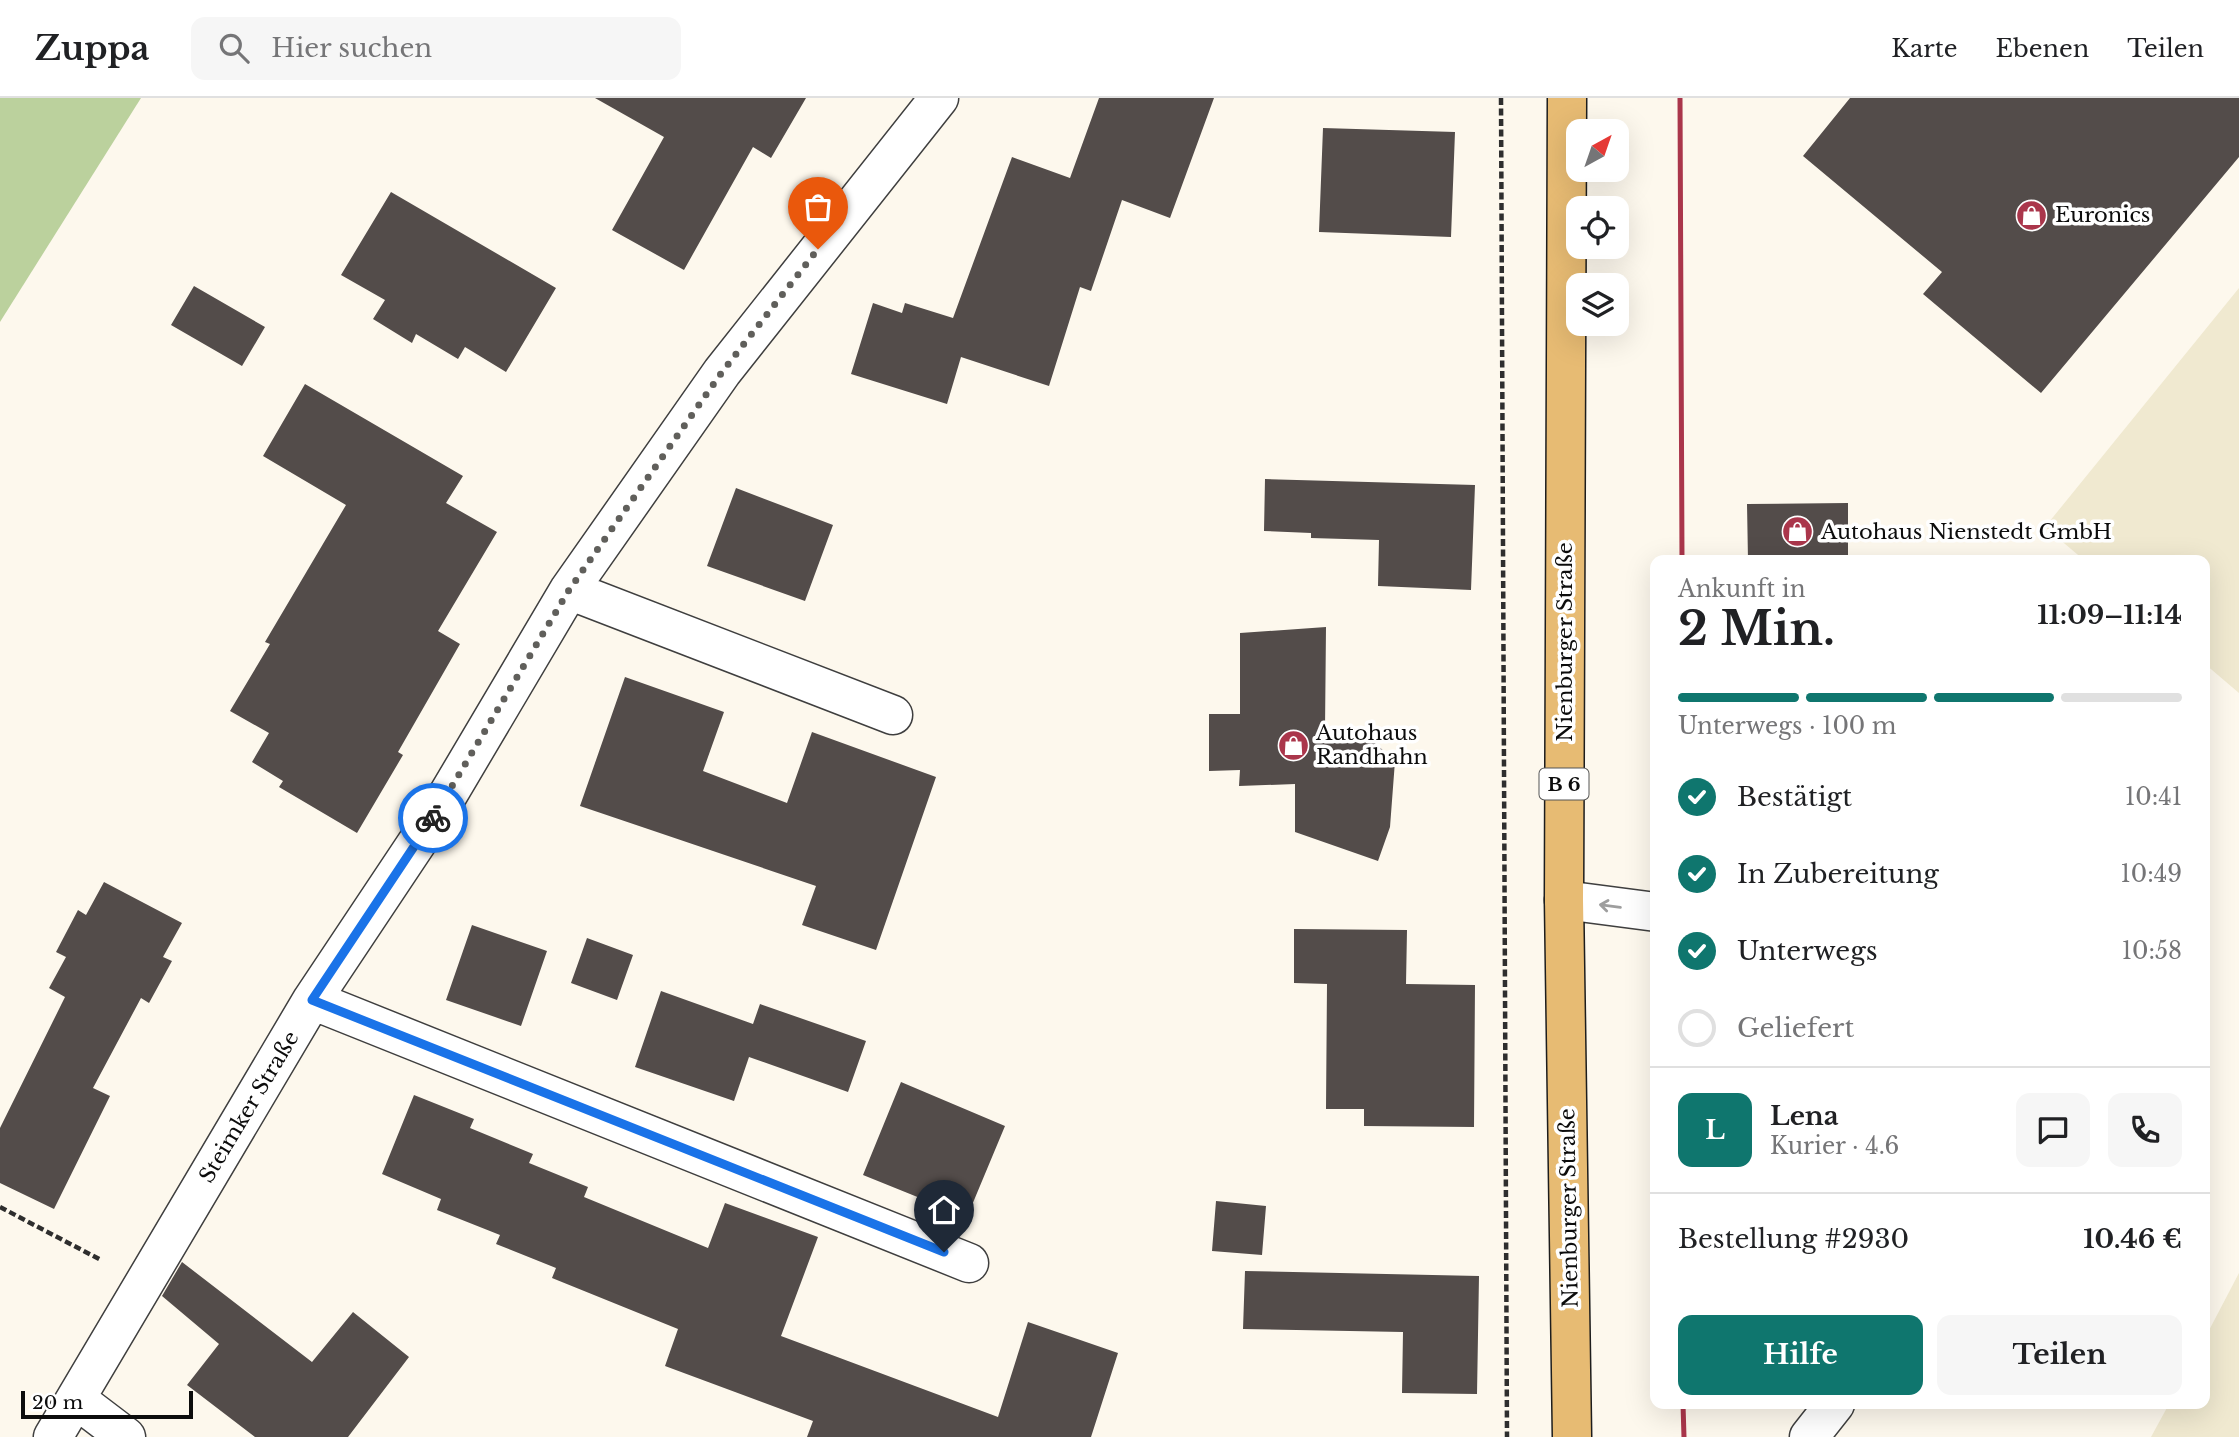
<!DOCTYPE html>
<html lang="de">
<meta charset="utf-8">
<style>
body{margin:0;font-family:"Libre Baskerville",serif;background:#f6f6f6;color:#202124;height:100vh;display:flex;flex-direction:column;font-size:26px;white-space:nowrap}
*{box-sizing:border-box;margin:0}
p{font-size:23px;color:#757577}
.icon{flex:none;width:38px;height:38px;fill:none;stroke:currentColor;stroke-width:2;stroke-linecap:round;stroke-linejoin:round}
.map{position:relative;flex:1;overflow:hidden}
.panel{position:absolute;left:1650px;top:457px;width:560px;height:854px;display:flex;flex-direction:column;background:#fff;border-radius:14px;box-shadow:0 7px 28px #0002}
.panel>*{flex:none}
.needle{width:46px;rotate:40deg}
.controls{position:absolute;left:1566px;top:21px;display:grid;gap:14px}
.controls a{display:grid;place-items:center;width:63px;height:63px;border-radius:14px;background:#fff;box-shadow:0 7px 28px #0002;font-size:35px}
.scale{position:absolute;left:21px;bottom:18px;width:172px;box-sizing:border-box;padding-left:7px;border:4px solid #0c0c0c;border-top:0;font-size:19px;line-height:24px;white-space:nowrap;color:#0c0c0c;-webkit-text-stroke:5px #fff;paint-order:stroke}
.pin{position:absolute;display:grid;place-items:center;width:60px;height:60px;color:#fff;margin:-72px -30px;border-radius:50% 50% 50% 0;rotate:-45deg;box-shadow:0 0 7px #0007}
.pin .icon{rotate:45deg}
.courier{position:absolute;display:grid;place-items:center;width:70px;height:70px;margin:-35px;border:5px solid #1a73e8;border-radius:50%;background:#fff;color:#222;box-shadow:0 2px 9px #0007}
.head em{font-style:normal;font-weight:700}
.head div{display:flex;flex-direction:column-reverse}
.head{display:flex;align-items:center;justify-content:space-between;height:119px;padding:0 28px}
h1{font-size:46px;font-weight:700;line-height:52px}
.bar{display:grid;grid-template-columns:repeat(4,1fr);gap:10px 7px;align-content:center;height:84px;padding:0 28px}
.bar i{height:9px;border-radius:5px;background:#e0e0e0}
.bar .selected{background:#0f766e}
.bar p{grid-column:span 4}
.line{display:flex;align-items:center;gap:18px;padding:0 28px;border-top:2px solid #e0e0e0}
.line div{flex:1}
.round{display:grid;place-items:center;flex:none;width:74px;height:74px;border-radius:14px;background:#f6f6f6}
ol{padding:0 28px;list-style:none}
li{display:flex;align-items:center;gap:21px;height:77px}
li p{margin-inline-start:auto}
li .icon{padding:7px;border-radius:50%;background:#0f766e;color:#fff;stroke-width:4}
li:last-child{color:#757577}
li i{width:38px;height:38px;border:4px solid #e0e0e0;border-radius:50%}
.action{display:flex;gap:14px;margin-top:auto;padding:14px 28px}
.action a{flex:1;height:80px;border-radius:14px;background:#0f766e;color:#fff;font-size:28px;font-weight:700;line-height:80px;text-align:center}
.action a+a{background:#f6f6f6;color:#202124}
header{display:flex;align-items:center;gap:42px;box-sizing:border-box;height:98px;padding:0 35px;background:#fff;border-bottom:2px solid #e0e0e0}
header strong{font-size:33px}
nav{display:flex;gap:38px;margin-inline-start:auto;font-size:24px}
.search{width:490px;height:63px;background:#f6f6f6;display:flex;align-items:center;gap:18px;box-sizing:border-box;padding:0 24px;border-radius:14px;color:#757577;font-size:26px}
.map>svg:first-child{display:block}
.farmland{fill:#f0e9d0}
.forest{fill:#bbd19d}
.building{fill:#534c4a}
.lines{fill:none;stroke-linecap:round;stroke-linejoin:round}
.minor-casing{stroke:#3f3f3f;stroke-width:41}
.major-casing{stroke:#1d1d1d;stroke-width:41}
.path{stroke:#2e2e2e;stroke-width:4.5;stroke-dasharray:7 3.5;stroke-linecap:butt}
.minor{stroke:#fff;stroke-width:38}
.major{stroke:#e7bb73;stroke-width:38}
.rail{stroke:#aa364b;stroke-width:5}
.oneway{stroke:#9e9e9e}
.done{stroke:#605f5b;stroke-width:7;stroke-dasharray:0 12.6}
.route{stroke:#1a73e8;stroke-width:9}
.labels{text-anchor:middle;stroke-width:7;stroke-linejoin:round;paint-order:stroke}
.shield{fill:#fff;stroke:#555;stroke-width:2}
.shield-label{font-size:19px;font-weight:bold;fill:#0c0c0c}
.poi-label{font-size:21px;fill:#0c0c0c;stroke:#fff;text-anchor:start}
.street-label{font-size:21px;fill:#0c0c0c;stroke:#fff}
</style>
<header>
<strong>Zuppa</strong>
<div class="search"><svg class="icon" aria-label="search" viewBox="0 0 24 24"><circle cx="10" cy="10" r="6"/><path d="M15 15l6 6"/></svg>Hier suchen</div>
<nav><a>Karte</a><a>Ebenen</a><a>Teilen</a></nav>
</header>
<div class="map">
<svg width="2239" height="1339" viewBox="0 0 2239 1339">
<rect width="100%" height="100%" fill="#fdf8ed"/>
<!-- farmland -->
<path class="farmland" d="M 2239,190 L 2239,595 L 2205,566 L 2205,462 L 2084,462 L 2045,429 Z
M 2239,1175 L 2239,1339 L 2151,1339 L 2169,1306 L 2205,1306 L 2205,1240 Z"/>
<!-- forest -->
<path class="forest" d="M 0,0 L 141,0 L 0,224 Z"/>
<!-- building -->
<path class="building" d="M 595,0 L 806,0 L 771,60 L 753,49 L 684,172 L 612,132 L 664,39 Z
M 1099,0 L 1214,0 L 1170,120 L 1122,102 L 1091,193 L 1080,189 L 1049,288 L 961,259 L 947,306 L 851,276 L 873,205 L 902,215 L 905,205 L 953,220 L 1012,59 L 1070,80 Z
M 1850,0 L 2239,0 L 2239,59 L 2041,295 L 1923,196 L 1942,174 L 1803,58 Z
M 1323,30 L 1455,34 L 1451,139 L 1319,134 Z
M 391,94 L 556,190 L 506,274 L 465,249 L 458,261 L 416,236 L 412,245 L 373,221 L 385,202 L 341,177 Z
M 194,188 L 265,229 L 242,268 L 171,227 Z
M 305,286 L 463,378 L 446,405 L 497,434 L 438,533 L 460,546 L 398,654 L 403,657 L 357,735 L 279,689 L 283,683 L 252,664 L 269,635 L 230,613 L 270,546 L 265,544 L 346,407 L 263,358 Z
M 1265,381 L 1475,387 L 1471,492 L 1378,488 L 1379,442 L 1311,440 L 1311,435 L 1264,433 Z
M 736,390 L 833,427 L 805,503 L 707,468 Z
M 1848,405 L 1848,462 L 1748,462 L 1747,406 Z
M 1326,529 L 1325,631 L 1359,631 L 1395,663 L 1390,729 L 1378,763 L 1295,734 L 1295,686 L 1239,688 L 1240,672 L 1209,673 L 1209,616 L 1240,616 L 1240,535 Z
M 625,579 L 724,614 L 703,673 L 787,705 L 812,634 L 936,679 L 876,852 L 802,827 L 816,788 L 580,708 Z
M 104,784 L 182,825 L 163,859 L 172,863 L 149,905 L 141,900 L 93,990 L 110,998 L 54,1111 L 0,1085 L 0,1030 L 65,899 L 49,890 L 66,859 L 56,854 L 78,812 L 86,817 Z
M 472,827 L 547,853 L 521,928 L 446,902 Z
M 1294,831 L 1407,832 L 1406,886 L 1475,887 L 1474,1029 L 1364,1028 L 1364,1011 L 1326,1011 L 1327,886 L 1294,885 Z
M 587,840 L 633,857 L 617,902 L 571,885 Z
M 661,893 L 753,926 L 760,906 L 866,943 L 848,994 L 749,959 L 734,1003 L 635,969 Z
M 901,984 L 1005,1028 L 967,1119 L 863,1077 Z
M 414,997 L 474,1021 L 470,1030 L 533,1056 L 529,1065 L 588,1089 L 584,1099 L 708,1150 L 725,1105 L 818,1139 L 781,1238 L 998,1319 L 1028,1224 L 1118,1255 L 1091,1339 L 807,1339 L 813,1323 L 665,1268 L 678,1231 L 552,1180 L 556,1170 L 496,1146 L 500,1137 L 437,1112 L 441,1101 L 382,1076 Z
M 1216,1103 L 1266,1108 L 1262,1157 L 1212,1153 Z
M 182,1164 L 312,1264 L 353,1214 L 409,1259 L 348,1339 L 255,1339 L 187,1287 L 219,1246 L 162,1198 Z
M 1245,1173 L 1479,1178 L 1477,1296 L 1402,1295 L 1403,1234 L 1243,1231 Z"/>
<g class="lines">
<defs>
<path id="minor" d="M 569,492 L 893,617
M 1564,802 L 1656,814
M 312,902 L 969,1165
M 76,1301 L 126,1339
M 53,1339 L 312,902 L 440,710 L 569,492 L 722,274 L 939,0
M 1809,1339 L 1835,1306"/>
<path id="major" d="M 1567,0 L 1564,802 L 1572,1339"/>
</defs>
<!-- minor casing -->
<use href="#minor" class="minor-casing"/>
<!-- major casing -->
<use href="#major" class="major-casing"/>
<!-- path -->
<path class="path" d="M 1501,0 L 1507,1339
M 0,1109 L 101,1162"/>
<!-- minor -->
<use href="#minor" class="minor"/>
<!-- major -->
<use href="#major" class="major"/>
<!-- rail -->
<path class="rail" d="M 1680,0 L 1682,462
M 1683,1306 L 1684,1339"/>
</g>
<!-- one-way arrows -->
<defs><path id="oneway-shaft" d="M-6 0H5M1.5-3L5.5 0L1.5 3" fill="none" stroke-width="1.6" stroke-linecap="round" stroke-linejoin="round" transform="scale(1.75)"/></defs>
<use class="oneway" href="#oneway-shaft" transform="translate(1610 808) rotate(-173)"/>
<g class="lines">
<!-- done -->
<path class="done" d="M 433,720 L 569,492 L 722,274 L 818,151"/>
<!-- route -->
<path class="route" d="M 433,720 L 312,902 L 944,1154"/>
</g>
<!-- icons -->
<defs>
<symbol id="shop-disc" viewBox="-11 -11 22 22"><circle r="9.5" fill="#aa364b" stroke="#fff"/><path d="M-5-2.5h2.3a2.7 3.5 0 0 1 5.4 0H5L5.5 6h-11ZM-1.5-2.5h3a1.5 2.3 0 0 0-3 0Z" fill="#fff"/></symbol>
</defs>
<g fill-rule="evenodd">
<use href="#shop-disc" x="2014" y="100" width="35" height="35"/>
<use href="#shop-disc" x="1780" y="416" width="35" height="35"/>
<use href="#shop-disc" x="1276" y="630" width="35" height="35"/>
</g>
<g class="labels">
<!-- shield labels -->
<rect class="shield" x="1539.5" y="670.5" width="49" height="31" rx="5"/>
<g class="shield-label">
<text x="1564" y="693">B 6</text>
</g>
<!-- poi labels -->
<g class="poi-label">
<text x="2055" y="124">Euronics</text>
<text x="1821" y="441">Autohaus Nienstedt GmbH</text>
<text x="1316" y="642">Autohaus<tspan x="1316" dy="24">Randhahn</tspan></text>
</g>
<!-- street labels -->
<g class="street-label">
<text transform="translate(1565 544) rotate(-90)" y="7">Nienburger Straße</text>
<text transform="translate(249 1009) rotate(-59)" y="7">Steimker Straße</text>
<text transform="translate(1569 1110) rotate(-91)" y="7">Nienburger Straße</text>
</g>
</g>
</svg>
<div class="controls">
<a><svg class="needle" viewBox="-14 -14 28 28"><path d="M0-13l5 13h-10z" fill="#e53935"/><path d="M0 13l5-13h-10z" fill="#757577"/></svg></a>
<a><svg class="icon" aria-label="locate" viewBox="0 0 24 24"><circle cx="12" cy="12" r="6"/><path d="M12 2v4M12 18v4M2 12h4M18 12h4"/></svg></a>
<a><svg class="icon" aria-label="layers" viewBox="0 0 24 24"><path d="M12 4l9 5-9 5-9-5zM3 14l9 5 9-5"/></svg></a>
</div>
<div class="scale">20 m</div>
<div class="pin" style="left:818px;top:151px;background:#ea580c"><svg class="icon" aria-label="bag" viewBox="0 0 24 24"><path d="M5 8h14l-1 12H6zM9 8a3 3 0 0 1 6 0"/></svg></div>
<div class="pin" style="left:944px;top:1154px;background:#1f2937"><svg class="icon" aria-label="home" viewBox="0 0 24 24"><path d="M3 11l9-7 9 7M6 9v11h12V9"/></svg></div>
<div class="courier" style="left:433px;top:720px"><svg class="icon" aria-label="bike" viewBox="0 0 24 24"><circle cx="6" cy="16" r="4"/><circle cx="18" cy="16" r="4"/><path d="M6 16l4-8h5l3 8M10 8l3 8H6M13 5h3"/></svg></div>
<section class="panel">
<div class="head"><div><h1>2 Min.</h1><p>Ankunft in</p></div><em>11:09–11:14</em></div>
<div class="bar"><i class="selected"></i><i class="selected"></i><i class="selected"></i><i></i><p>Unterwegs · 100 m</p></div>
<ol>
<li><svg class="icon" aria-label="check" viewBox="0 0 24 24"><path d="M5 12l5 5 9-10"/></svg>Bestätigt<p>10:41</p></li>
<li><svg class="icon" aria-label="check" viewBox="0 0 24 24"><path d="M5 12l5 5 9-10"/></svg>In Zubereitung<p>10:49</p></li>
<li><svg class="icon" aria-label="check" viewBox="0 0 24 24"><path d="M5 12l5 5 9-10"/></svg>Unterwegs<p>10:58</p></li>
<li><i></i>Geliefert</li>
</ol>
<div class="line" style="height:126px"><b class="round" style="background:#0f766e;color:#fff">L</b><div><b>Lena</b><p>Kurier · 4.6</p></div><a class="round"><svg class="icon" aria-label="chat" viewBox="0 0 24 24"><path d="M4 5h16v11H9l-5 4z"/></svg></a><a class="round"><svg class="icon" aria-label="phone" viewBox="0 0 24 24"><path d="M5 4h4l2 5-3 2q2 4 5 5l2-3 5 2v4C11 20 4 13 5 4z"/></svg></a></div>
<div class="line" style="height:91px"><div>Bestellung #2930</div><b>10.46 €</b></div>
<div class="action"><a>Hilfe</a><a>Teilen</a></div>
</section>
</div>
